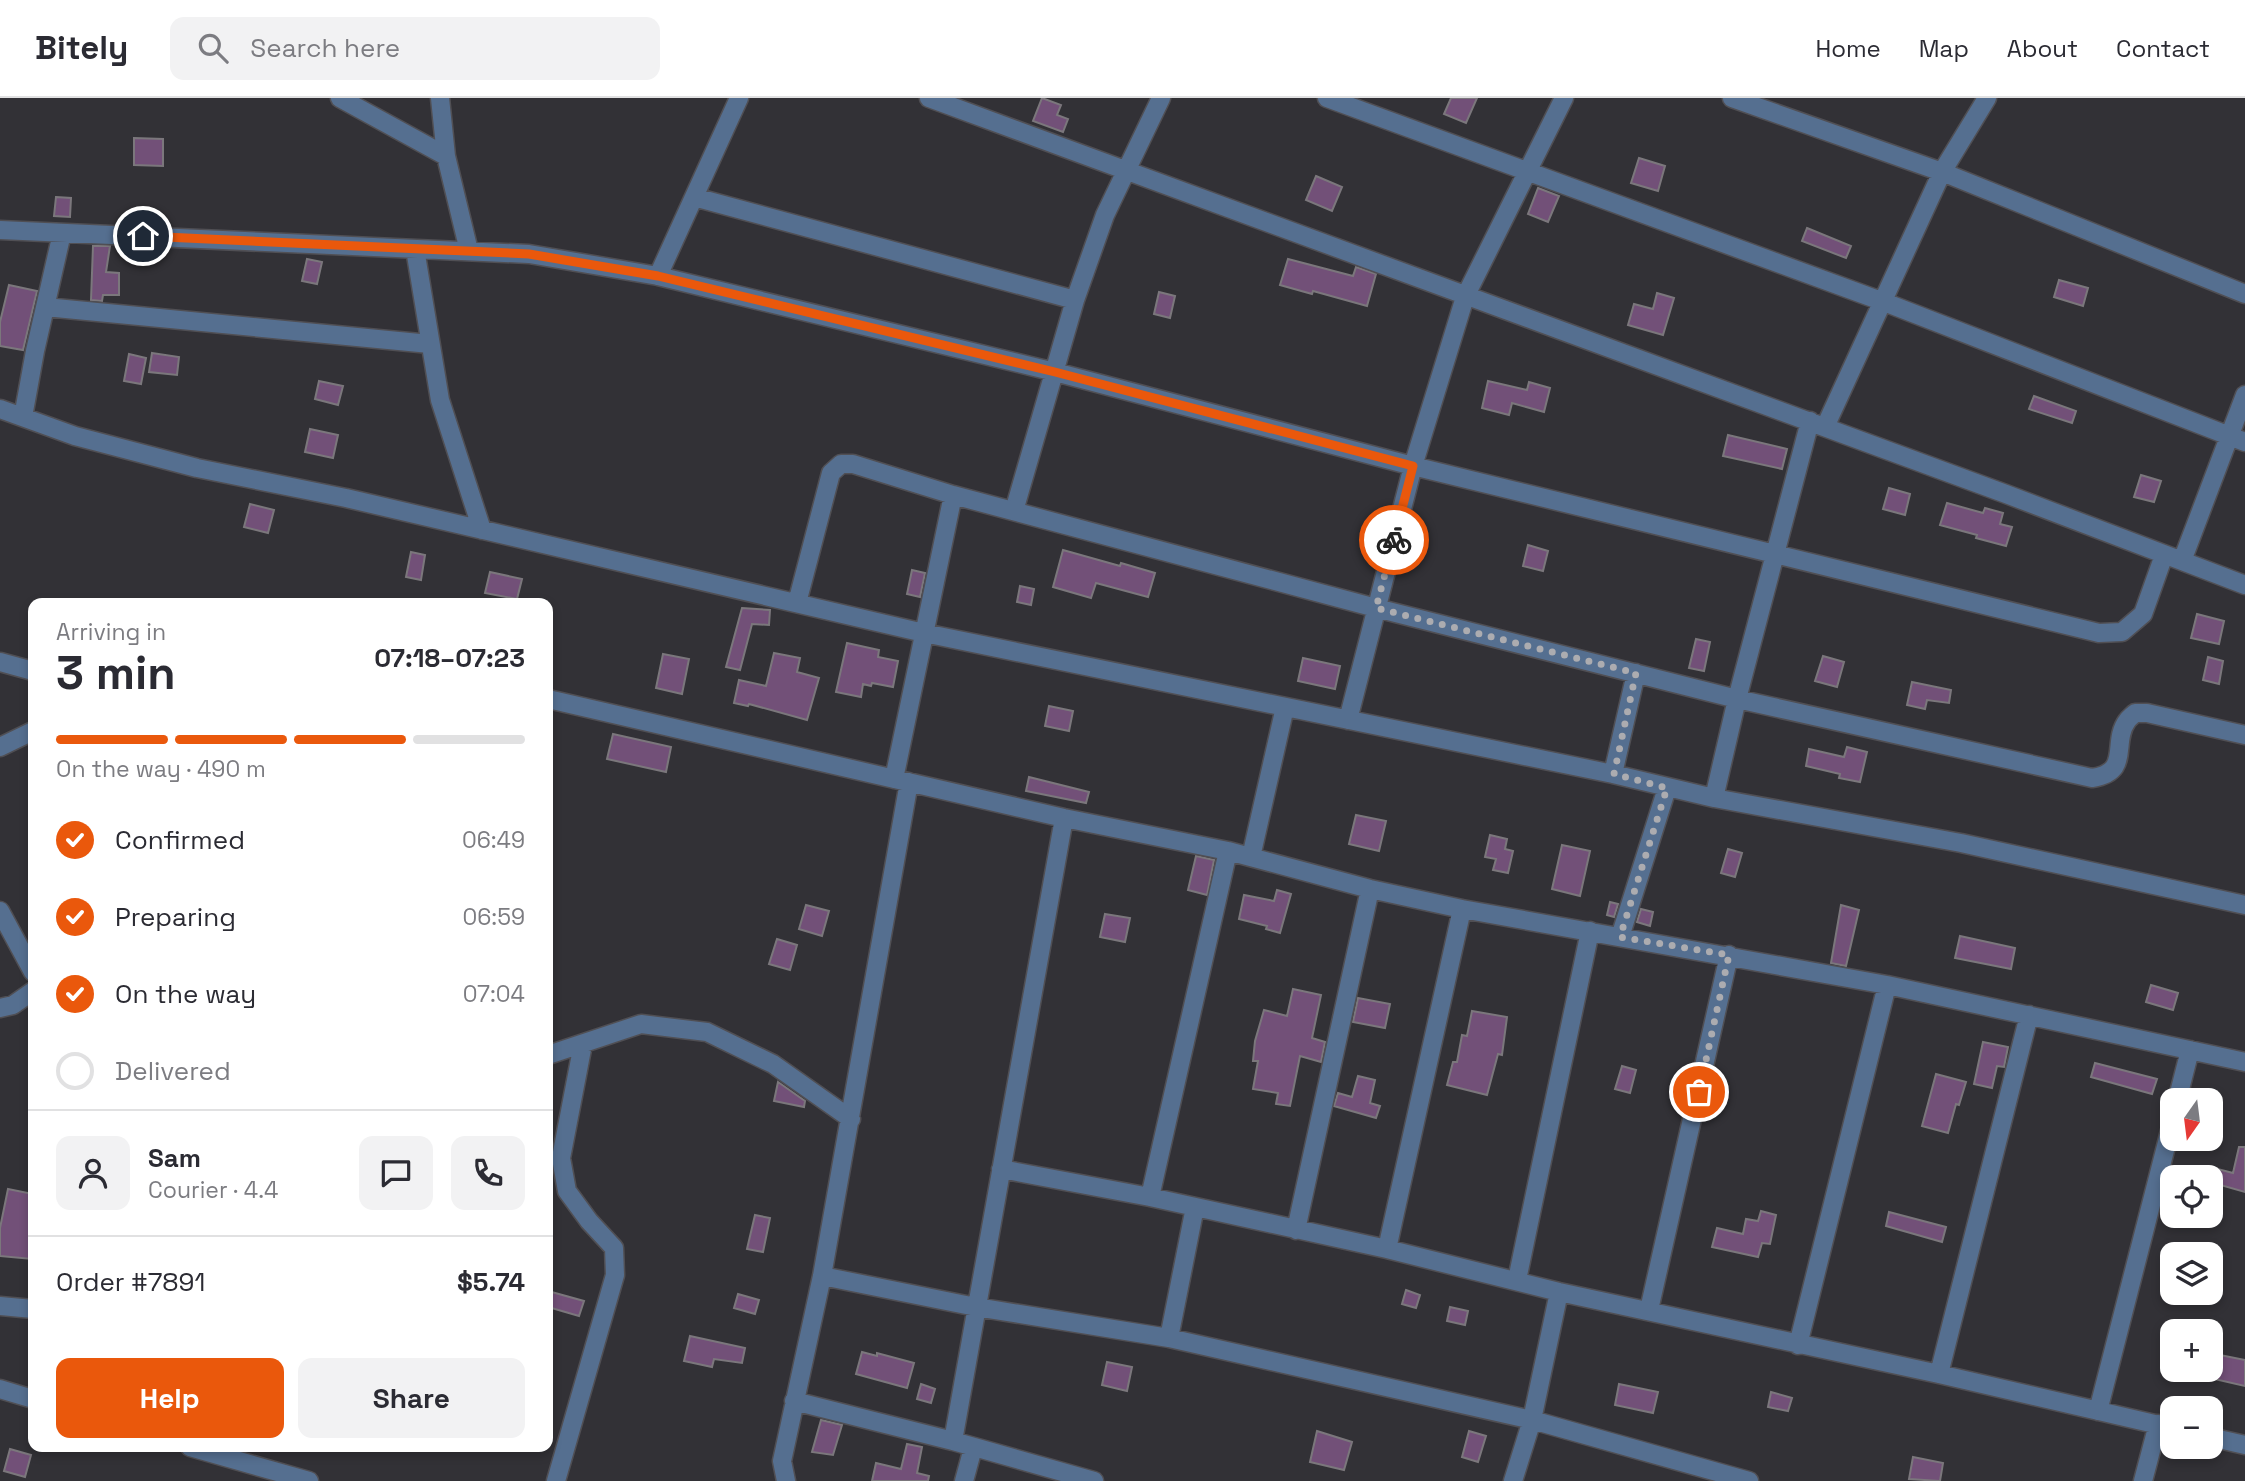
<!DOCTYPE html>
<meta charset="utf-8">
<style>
body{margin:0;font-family:"Space Grotesk",sans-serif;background:#f2f2f3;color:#2b2b33;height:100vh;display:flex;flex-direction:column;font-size:26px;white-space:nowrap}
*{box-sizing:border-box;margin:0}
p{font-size:23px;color:#7c7c81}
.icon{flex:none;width:38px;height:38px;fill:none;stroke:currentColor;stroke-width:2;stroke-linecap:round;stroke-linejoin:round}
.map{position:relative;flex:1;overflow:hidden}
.drawer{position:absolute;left:28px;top:500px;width:525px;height:854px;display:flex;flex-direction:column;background:#fff;border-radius:14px;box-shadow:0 4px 10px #0003}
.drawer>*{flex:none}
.needle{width:46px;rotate:194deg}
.tools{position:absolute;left:2160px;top:990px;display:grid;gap:14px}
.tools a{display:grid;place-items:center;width:63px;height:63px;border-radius:14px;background:#fff;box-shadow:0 4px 10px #0003;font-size:35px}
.pin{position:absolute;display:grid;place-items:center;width:60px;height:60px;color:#fff;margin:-30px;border:4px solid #fff;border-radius:50%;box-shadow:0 2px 7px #0007}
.courier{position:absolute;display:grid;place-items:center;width:70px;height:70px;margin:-35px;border:5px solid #ea580c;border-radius:50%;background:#fff;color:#222;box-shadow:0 2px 9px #0007}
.summary em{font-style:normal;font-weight:600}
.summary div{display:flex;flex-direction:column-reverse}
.summary{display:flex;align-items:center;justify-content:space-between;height:119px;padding:0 28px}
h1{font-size:46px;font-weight:600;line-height:52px}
.bar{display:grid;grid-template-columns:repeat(4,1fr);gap:10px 7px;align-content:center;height:84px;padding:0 28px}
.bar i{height:9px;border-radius:5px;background:#e1e1e2}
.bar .active{background:#ea580c}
.bar p{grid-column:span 4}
.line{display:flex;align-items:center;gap:18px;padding:0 28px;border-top:2px solid #e1e1e2}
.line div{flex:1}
.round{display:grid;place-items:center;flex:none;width:74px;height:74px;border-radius:14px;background:#f2f2f3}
ol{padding:0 28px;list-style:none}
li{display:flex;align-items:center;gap:21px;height:77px}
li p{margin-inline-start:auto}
li .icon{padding:7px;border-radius:50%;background:#ea580c;color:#fff;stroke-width:4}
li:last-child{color:#7c7c81}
li i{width:38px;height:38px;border:4px solid #e1e1e2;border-radius:50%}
.action{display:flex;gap:14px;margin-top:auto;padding:14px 28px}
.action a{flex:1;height:80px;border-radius:14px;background:#ea580c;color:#fff;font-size:28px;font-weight:600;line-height:80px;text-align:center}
.action a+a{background:#f2f2f3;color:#2b2b33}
header{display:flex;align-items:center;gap:42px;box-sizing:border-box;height:98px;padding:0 35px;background:#fff;border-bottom:2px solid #e1e1e2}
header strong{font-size:33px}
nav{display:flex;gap:38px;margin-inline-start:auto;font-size:24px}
.search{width:490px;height:63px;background:#f2f2f3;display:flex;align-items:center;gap:18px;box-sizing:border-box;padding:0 24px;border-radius:14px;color:#7c7c81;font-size:26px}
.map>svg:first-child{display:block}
.building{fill:#725078;stroke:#7b777c;stroke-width:2}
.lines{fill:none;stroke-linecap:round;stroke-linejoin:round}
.street-casing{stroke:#504f54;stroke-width:21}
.street{stroke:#556f90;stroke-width:18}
.done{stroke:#acacb0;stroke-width:7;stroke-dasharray:0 12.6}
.route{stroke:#ea580c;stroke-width:9}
</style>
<header>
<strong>Bitely</strong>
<div class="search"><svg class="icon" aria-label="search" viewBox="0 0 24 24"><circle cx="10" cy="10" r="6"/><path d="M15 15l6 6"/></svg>Search here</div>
<nav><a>Home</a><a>Map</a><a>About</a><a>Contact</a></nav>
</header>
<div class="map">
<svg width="2245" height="1383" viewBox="0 0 2245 1383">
<rect width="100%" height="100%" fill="#323136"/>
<!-- building -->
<path class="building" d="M 1042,0 L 1061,7 L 1057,17 L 1068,21 L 1063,34 L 1033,23 Z
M 1451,0 L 1477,0 L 1466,25 L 1444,16 Z
M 134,40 L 163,41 L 163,68 L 134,67 Z
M 1639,60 L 1665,68 L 1658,93 L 1631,85 Z
M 1316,78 L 1342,89 L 1332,113 L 1306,102 Z
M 1538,90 L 1559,98 L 1548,124 L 1528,116 Z
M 56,99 L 71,100 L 70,119 L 54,118 Z
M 1807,130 L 1851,148 L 1846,160 L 1802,143 Z
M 93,148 L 110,148 L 106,174 L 119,175 L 119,197 L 103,197 L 102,203 L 91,202 Z
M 307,161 L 322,164 L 317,186 L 302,183 Z
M 1288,161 L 1353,178 L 1356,169 L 1376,176 L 1367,208 L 1313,193 L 1312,196 L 1280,187 Z
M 2059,182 L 2088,190 L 2083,208 L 2054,199 Z
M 9,187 L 37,193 L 23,252 L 0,248 L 0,224 Z
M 1159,194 L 1175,198 L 1170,220 L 1154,216 Z
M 1657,195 L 1674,200 L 1663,237 L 1628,227 L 1634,206 L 1653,211 Z
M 152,255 L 179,259 L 177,277 L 149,274 Z
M 129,256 L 146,260 L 141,286 L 124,283 Z
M 319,283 L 343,288 L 338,307 L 315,301 Z
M 1488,283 L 1527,292 L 1529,284 L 1550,290 L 1544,314 L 1512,305 L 1509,317 L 1482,310 Z
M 2034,298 L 2076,313 L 2072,325 L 2029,311 Z
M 310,331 L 338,337 L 333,360 L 305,354 Z
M 1728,337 L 1787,351 L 1782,371 L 1723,358 Z
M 2141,377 L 2161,383 L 2154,404 L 2134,399 Z
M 1889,390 L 1910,396 L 1905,417 L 1883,411 Z
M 1947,405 L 1983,415 L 1985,410 L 2003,415 L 2000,426 L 2012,429 L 2006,448 L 1976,440 L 1977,437 L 1940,427 Z
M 250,406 L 274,412 L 268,435 L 244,429 Z
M 1528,447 L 1548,453 L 1543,473 L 1523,468 Z
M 1063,452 L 1120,468 L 1121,465 L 1155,475 L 1148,499 L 1096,485 L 1091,500 L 1053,489 Z
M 411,454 L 425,457 L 421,482 L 406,479 Z
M 912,472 L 925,475 L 920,499 L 907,496 Z
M 490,474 L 522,481 L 517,501 L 485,495 Z
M 1020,488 L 1034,491 L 1031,507 L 1017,504 Z
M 742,510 L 770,512 L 769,527 L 752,526 L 740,572 L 726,569 Z
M 2197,516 L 2224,523 L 2219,546 L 2191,540 Z
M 1696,541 L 1710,544 L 1704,573 L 1689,570 Z
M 847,545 L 879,552 L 878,559 L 898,563 L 893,589 L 872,585 L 871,588 L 863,586 L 861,599 L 836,594 Z
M 774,555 L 800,560 L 797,574 L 819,580 L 807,622 L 749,606 L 748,608 L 734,605 L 739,582 L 766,588 Z
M 663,556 L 689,561 L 682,596 L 656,590 Z
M 1823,558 L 1844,564 L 1837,589 L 1815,583 Z
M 2208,559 L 2223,563 L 2219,586 L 2203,582 Z
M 1303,560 L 1340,568 L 1335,591 L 1298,583 Z
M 1912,584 L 1951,592 L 1949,605 L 1927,602 L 1925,611 L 1907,607 Z
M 1049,608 L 1073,613 L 1069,633 L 1045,628 Z
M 613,636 L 671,649 L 666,674 L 607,661 Z
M 1847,649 L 1867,654 L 1860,684 L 1839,680 L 1840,676 L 1806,668 L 1809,651 L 1844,659 Z
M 1029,679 L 1089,694 L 1086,705 L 1026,693 Z
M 1356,717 L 1386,723 L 1379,753 L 1349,746 Z
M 1490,737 L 1507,741 L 1505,751 L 1513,753 L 1508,775 L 1493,772 L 1496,761 L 1485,759 Z
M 1562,747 L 1590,753 L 1580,798 L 1552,791 Z
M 1728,751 L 1742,755 L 1735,779 L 1721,775 Z
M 1196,758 L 1214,762 L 1207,797 L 1188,792 Z
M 1277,792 L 1291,796 L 1280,835 L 1266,831 L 1267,828 L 1239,821 L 1244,797 L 1274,803 Z
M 1610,804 L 1618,806 L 1614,819 L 1607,817 Z
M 806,807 L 829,813 L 822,838 L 799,831 Z
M 1841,807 L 1859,812 L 1846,868 L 1831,865 Z
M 1641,811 L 1653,814 L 1650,828 L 1637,824 Z
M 1105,816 L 1130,820 L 1125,844 L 1100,839 Z
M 1960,838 L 2015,850 L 2011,871 L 1955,860 Z
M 777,841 L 797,847 L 790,872 L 769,866 Z
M 2151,887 L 2178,895 L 2173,912 L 2146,904 Z
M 1293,891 L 1321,897 L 1312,940 L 1325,944 L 1321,964 L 1300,958 L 1290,1008 L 1276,1006 L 1278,995 L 1253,991 L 1258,963 L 1253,963 L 1255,943 L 1264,912 L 1287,918 Z
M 1358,900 L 1390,906 L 1385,930 L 1353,924 Z
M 1472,913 L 1507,919 L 1502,957 L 1498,956 L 1487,997 L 1447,987 L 1453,964 L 1457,964 L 1462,937 L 1467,938 Z
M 1983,944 L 2008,949 L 2004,969 L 1997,968 L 1992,990 L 1974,986 Z
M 2095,965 L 2157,981 L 2152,996 L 2091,979 Z
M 1622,968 L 1636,972 L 1630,995 L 1615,991 Z
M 1936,976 L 1966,984 L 1959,1007 L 1956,1006 L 1948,1035 L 1922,1028 Z
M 1358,978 L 1375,982 L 1370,1005 L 1380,1008 L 1376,1020 L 1334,1008 L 1338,995 L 1352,999 Z
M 778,984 L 805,1003 L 804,1009 L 774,1003 Z
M 2239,1049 L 2245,1049 L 2245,1094 L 2210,1084 L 2210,1069 L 2233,1075 Z
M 8,1091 L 33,1096 L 32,1161 L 0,1158 L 0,1130 Z
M 1761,1113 L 1776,1117 L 1770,1146 L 1762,1145 L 1758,1159 L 1712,1149 L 1717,1130 L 1743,1136 L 1746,1121 L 1758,1123 Z
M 1889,1114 L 1946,1129 L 1942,1144 L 1886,1128 Z
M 755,1117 L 770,1120 L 763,1154 L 747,1151 Z
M 1406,1192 L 1420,1197 L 1416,1210 L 1402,1206 Z
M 548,1193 L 584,1203 L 579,1218 L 548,1209 Z
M 738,1196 L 759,1202 L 755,1216 L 734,1210 Z
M 1450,1209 L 1468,1213 L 1465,1227 L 1447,1223 Z
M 690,1238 L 745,1250 L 742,1265 L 714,1261 L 712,1269 L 684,1263 Z
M 862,1254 L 877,1258 L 877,1255 L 914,1265 L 907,1290 L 856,1276 Z
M 2210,1255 L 2245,1262 L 2245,1288 L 2210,1280 Z
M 1107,1264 L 1132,1269 L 1127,1293 L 1102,1287 Z
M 921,1286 L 935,1291 L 931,1305 L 917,1301 Z
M 1619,1286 L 1658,1294 L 1653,1315 L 1615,1307 Z
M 1771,1294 L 1792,1300 L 1788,1313 L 1768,1309 Z
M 821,1322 L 842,1327 L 833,1357 L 812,1354 Z
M 1317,1333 L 1352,1344 L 1344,1372 L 1310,1364 Z
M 1469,1333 L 1486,1338 L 1478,1364 L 1462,1359 Z
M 907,1346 L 922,1349 L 917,1375 L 929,1378 L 928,1383 L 872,1383 L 876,1365 L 901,1371 Z
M 10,1351 L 31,1357 L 25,1379 L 4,1373 Z
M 1913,1359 L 1943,1365 L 1940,1383 L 1909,1381 Z"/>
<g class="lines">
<defs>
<path id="street" d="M 340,0 L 446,58
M 440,0 L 446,58 L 469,153
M 929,0 L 2006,396 L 2245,487
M 1327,0 L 1884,204 L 2245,344
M 1732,0 L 1942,74 L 2245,196
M 694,99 L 1075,202
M 0,132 L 529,156 L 658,178 L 1055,274 L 1413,368 L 2099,535 L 2122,534 L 2143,516 L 2164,457
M 415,151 L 440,302 L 482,432
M 658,178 L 739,0
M 45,209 L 430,246
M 0,311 L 75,338 L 197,370 L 346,400 L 924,535 L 1613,676 L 1714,700 L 1961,745 L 2245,807
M 23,319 L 35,253 L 62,135
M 1825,329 L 1942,74 L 1987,0
M 1014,413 L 1075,202 L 1105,117 L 1161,0
M 2182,463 L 2245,297
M 797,505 L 831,375 L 841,366 L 853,366 L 953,397 L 1376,510 L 1737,601 L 2092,680 C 2132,674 2111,645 2127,623 C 2129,620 2132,618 2135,615 L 2147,615 L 2245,637
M 0,564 L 33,573
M 548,601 L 1064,720 L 1228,753 L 1370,791 L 1462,811 L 1887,887 L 2245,964
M 1348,622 L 1413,368 L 1465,199 L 1564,0
M 0,649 L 33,633
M 1613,676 L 1636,575
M 894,681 L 953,397
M 1714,700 L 1737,601 L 1810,323
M 1251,759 L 1285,609
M 0,813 L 33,874
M 1620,839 L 1667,690
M 0,910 L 13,907 L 33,893
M 548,957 L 641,926 L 707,934 L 773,966 L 851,1021
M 2177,1003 L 2190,952
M 1001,1071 L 1150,1099 L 1387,1151 L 1559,1194 L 1939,1276 L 2172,1330
M 1150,1099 L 1228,753
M 1296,1132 L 1370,791
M 1387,1151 L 1462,811
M 822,1178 L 976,1209 L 1169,1240 L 1532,1322 L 1749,1383
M 1517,1182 L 1590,833
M 0,1208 L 33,1211
M 1649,1212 L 1729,857
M 1169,1240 L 1195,1109
M 1798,1247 L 1887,887
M 1939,1276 L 2029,917
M 0,1291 L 33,1301
M 794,1303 L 953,1343 L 1094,1383
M 2098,1313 L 2172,1025
M 2210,1339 L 2245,1347
M 953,1343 L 1064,720
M 190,1349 L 309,1383
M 556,1383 L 615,1177 L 614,1150 L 589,1123 L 567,1093 L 561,1060 L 583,946
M 786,1383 L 782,1363 L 822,1178 L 909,684
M 964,1383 L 973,1350
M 1513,1383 L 1532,1322 L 1559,1194
M 2143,1383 L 2158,1326"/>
</defs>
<!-- street casing -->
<use href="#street" class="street-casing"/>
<!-- street -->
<use href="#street" class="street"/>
</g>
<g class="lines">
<!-- done -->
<path class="done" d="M 1394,442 L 1376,510 L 1636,575 L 1614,676 L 1667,690 L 1620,839 L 1729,857 L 1699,994"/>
<!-- route -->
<path class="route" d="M 143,138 L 529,156 L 658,178 L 1055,274 L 1413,368 L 1394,442"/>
</g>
</svg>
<div class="tools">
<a><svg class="needle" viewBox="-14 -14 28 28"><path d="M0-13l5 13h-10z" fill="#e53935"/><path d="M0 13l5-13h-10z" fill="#7c7c81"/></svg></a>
<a><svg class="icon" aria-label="locate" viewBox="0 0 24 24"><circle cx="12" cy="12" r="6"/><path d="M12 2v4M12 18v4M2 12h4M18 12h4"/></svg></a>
<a><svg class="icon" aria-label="layers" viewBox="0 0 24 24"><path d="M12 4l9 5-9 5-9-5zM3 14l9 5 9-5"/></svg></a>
<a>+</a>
<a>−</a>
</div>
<div class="pin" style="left:1699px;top:994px;background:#ea580c"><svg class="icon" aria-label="bag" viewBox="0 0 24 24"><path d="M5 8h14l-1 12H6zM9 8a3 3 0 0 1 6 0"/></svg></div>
<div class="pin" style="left:143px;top:138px;background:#1f2937"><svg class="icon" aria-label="home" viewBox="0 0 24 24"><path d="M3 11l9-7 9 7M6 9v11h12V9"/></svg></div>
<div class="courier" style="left:1394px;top:442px"><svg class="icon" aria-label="bike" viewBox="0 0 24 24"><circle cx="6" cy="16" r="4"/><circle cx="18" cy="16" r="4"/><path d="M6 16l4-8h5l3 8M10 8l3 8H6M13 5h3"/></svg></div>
<section class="drawer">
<div class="summary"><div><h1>3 min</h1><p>Arriving in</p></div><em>07:18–07:23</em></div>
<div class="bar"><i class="active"></i><i class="active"></i><i class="active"></i><i></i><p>On the way · 490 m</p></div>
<ol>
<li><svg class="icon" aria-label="check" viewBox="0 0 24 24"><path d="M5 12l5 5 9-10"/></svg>Confirmed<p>06:49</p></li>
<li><svg class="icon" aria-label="check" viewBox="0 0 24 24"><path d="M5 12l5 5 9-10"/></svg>Preparing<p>06:59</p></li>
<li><svg class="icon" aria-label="check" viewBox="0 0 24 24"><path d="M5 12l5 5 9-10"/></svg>On the way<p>07:04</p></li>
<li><i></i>Delivered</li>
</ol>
<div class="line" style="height:126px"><a class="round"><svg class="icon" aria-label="person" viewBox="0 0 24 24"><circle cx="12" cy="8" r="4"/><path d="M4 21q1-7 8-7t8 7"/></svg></a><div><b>Sam</b><p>Courier · 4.4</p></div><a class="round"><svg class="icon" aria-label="chat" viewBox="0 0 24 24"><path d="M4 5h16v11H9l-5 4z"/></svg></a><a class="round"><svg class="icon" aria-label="phone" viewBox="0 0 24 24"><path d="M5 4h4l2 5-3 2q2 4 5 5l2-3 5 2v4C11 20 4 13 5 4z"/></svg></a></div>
<div class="line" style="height:91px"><div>Order #7891</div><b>$5.74</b></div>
<div class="action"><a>Help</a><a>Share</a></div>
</section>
</div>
